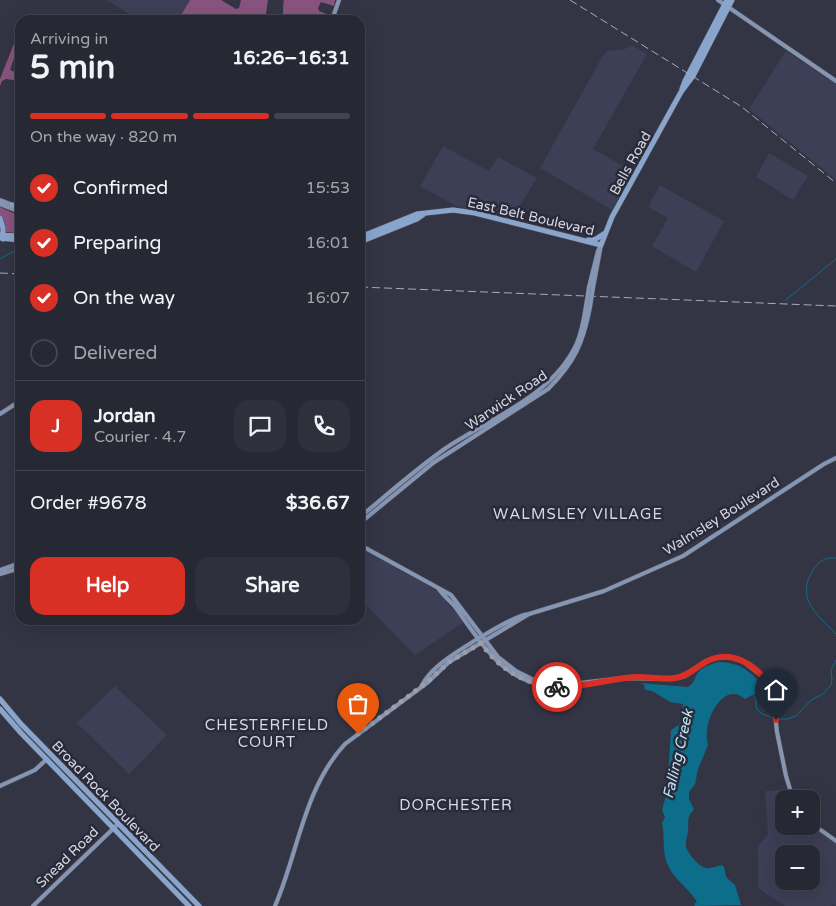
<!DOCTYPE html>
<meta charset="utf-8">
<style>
body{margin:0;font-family:"Varela Round",sans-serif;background:#2e303c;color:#f1f3f6;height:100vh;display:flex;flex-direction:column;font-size:19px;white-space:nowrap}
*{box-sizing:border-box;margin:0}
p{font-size:16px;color:#a4a6ac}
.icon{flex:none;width:28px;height:28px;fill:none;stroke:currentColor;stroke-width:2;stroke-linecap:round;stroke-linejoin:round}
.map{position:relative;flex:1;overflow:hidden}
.drawer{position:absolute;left:15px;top:15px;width:350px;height:610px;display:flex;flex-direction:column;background:#262834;border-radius:15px;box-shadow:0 5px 20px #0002,0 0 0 1px #42444f}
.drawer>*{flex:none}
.fabs{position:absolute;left:775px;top:790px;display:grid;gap:10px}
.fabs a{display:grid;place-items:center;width:45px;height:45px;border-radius:10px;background:#262834;box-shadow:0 5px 20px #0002,0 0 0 1px #42444f;font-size:25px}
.pin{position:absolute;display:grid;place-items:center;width:42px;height:42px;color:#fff;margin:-51px -21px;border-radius:50% 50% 50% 0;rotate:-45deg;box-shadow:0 0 5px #0007}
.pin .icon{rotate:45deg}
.courier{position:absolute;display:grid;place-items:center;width:50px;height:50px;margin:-25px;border:4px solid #d93025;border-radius:50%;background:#fff;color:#222;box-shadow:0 1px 6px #0007}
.headline em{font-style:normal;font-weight:700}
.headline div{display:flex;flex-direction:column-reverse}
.headline{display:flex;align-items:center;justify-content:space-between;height:85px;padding:0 15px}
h1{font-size:32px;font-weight:700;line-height:38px}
.bar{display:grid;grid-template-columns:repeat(4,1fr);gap:8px 5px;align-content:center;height:60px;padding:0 15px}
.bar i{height:6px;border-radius:4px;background:#42444f}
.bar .current{background:#d93025}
.bar p{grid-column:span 4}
.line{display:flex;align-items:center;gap:12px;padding:0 15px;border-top:1px solid #42444f}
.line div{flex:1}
.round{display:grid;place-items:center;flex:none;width:52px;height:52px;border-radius:15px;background:#2e303c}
ol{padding:0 15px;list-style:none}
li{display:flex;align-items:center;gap:15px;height:55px}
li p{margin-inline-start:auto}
li .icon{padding:5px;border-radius:50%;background:#d93025;color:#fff;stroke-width:4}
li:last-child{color:#a4a6ac}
li i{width:28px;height:28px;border:2px solid #42444f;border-radius:50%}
.cta{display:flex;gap:10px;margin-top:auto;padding:10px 15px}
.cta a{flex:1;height:58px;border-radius:15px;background:#d93025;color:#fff;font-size:20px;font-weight:700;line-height:58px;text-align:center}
.cta a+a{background:#2e303c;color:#f1f3f6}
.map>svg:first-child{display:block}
.built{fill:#3c3f55;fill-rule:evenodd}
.forest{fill:#88547f}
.water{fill:#0d6e8b}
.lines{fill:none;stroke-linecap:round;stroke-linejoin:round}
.stream{stroke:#0d6e8b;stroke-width:1}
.secondary-casing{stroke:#4f515e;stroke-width:5}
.primary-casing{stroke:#4f515e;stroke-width:6}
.secondary{stroke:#8695b2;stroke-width:4}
.primary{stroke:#8aa5cc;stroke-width:5}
.rail{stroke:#a9abb7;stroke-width:1;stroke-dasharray:8 4;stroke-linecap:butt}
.secondary-bridge-casing{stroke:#4f515e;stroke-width:5;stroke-linecap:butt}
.secondary-bridge{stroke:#8695b2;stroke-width:4}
.done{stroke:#9c9eaa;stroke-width:5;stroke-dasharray:0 9}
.route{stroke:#d93025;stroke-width:6}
.labels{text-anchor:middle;stroke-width:5;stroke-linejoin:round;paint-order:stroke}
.street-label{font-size:14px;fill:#d5d6e1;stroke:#292b3b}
.neighbourhood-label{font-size:15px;letter-spacing:1px;fill:#d6d9ee;stroke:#292b3b}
.water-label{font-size:15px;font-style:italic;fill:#bbe4f5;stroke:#292b3b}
</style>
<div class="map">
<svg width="836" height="906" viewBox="0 0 836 906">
<rect width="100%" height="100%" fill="#333545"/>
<!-- built -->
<path class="built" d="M 107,0 L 190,0 L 177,20 L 138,20 Z
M 632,45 L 647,54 L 593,149 L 634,172 L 612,210 L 540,168 L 601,59 L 607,51 L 625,49 Z
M 786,51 L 836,84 L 836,180 L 749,109 Z
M 443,146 L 489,171 L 498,157 L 537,178 L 512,219 L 456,206 L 420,186 Z
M 769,153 L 808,176 L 793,200 L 756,177 Z
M 660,185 L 724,221 L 696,272 L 652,246 L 668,218 L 648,207 Z
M 360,548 L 427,585 L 439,593 L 464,622 L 415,655 L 360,599 Z
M 115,686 L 167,735 L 129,774 L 77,723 Z
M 786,790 L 790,799 L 784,799 L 784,826 L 811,826 L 836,844 L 836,906 L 834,904 L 831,906 L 785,906 L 758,888 L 758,846 L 768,835 L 765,791 ZM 784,854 L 811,854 L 811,881 L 784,881 Z"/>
<!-- forest -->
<path class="forest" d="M 190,0 L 221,0 L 236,9 L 239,8 L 241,0 L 268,0 L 265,20 L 178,20 Z
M 284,0 L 335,0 L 334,6 L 321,2 L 318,8 L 319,11 L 329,15 L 328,20 L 280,20 C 285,16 282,7 284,0 Z
M 15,41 L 20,44 L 20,52 L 16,52 L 10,70 L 20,74 L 20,81 L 6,79 L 2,81 L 0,86 L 0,79 Z
M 0,207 L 20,216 L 20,233 L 6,232 L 0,215 Z"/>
<!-- water -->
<path class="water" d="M 719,662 C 741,663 748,670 763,685 L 761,690 L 745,699 C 723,679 701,723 708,745 L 698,769 L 695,784 L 689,792 L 689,799 L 694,810 C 686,816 689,821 688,831 C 688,836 685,840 686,846 C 687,853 699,867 706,868 C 711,869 717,866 722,865 L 724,867 L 726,877 L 735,885 L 741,905 L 695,906 L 694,904 L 697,902 C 689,888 673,879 667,863 C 662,851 665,836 662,823 L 665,817 L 662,810 L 667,792 L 671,730 L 682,723 L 683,704 L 670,702 L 654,692 L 644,689 L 645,685 L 640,683 L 688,687 C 694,683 694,680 697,674 C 701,667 711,664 719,662 Z"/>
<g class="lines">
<!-- stream -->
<path class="stream" d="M 0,259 L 16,250 L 20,250
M 786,300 L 836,259
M 836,558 C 825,557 819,561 813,570 C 795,599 817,614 836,634
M 753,694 L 756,700 L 756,708 L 762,714 L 774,718
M 778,719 L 787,719 L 796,716 L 811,700 L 823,694 L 831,685 L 832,680 L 831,670 L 836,660"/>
<defs>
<path id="secondary" d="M 718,0 L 836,81
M 332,20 L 339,0
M 0,200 L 13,205
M 0,204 L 20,212
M 589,287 L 598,251 L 601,245
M 593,288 L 601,245
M 0,414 L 20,401
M 360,517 C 388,494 416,469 446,448 C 491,418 553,396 577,343 C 582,331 584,319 586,306
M 360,523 L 433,463 L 548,389 C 575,362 583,343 590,307
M 360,545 L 451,595 L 498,657 L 516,671 L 536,681 L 563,685 L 623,678 L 670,679 L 685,676 L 706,661 L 718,657 L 730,657 L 744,662 L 763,677 L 773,696 L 777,732 L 786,776 L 793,799
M 0,570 L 20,563
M 0,574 L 20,568
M 438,588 C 443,596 451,601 456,608 C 481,643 502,680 548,686
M 421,687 C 425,679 431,672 438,666 C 450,655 515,614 529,614 L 604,591 L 683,556 L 824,464 L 836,458
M 0,786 L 35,770 L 47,759
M 811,823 L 836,841
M 33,906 L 118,824
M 275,906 C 298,853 304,788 345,744 L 427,683 L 449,662 L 529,614"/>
<path id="primary" d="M 682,89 L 685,81 L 727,0
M 12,205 L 20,206
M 0,218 L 3,228 L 3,239
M 0,235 L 20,236
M 360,237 L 417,214 L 453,210 L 475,213 L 601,245 L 612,217 L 681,92 L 693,76 L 732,0
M 0,238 L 20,240
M 588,240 L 596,239 L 605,233
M 360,242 L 417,219 L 424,214
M 0,699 L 21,724 L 199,906
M 0,709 L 21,733 L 189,906"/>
</defs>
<!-- secondary casing -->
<use href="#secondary" class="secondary-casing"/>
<!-- primary casing -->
<use href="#primary" class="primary-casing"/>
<!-- secondary -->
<use href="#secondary" class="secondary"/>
<!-- primary -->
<use href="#primary" class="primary"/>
<!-- rail -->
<path class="rail" d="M 570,0 L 742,107 L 836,183
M 0,273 L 20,274
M 360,287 L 836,306"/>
<defs>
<path id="secondary-bridge" d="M 586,306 L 589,287
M 590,307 L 593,288"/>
</defs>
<!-- secondary-bridge casing -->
<use href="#secondary-bridge" class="secondary-bridge-casing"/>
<!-- secondary-bridge -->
<use href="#secondary-bridge" class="secondary-bridge"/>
</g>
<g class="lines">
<!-- done -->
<path class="done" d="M 358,734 L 426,683 L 449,662 L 481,643 C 499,669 525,685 557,687"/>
<!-- route -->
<path class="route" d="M 557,687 C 584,688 610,678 637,677 C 650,677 663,680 675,678 C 690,676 698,664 712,659 C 737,650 764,670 772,694 C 775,702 775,711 776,720"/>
</g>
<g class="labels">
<!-- street labels -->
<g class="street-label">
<text transform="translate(630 163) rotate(-61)" y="5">Bells Road</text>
<text transform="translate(531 216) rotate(13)" y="5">East Belt Boulevard</text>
<text transform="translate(506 400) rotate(-34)" y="5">Warwick Road</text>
<text transform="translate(721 516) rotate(-32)" y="5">Walmsley Boulevard</text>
<text transform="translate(106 796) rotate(46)" y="5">Broad Rock Boulevard</text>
<text transform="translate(67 857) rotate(-44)" y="5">Snead Road</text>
</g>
<!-- neighbourhood labels -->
<g class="neighbourhood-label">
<text x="578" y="519">WALMSLEY VILLAGE</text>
<text x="267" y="730">CHESTERFIELD<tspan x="267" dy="17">COURT</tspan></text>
<text x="456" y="810">DORCHESTER</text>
</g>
<!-- water labels -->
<g class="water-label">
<text transform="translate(678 754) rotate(-77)" y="5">Falling Creek</text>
</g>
</g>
</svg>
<div class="fabs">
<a>+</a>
<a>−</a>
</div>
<div class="pin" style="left:358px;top:734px;background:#ea580c"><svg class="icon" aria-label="bag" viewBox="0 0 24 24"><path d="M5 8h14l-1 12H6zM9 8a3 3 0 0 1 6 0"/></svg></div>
<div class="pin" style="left:776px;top:720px;background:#1f2937"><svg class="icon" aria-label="home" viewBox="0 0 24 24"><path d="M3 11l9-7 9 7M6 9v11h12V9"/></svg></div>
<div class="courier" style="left:557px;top:687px"><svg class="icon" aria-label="bike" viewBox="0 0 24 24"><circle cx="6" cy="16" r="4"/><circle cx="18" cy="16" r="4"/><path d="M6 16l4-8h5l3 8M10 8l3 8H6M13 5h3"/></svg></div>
<section class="drawer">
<div class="headline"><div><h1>5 min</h1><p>Arriving in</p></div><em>16:26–16:31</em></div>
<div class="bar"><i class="current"></i><i class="current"></i><i class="current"></i><i></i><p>On the way · 820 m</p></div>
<ol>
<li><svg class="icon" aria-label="check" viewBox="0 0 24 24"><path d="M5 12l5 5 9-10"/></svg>Confirmed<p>15:53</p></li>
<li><svg class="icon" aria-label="check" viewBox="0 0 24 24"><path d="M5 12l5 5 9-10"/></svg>Preparing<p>16:01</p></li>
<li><svg class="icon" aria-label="check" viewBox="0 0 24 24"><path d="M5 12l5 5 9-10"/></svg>On the way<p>16:07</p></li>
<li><i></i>Delivered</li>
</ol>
<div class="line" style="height:90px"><b class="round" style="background:#d93025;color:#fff">J</b><div><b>Jordan</b><p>Courier · 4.7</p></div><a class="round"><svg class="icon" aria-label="chat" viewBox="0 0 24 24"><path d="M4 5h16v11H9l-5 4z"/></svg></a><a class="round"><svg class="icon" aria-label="phone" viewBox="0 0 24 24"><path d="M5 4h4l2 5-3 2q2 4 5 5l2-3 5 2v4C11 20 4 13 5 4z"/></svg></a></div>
<div class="line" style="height:65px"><div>Order #9678</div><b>$36.67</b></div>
<div class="cta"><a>Help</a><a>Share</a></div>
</section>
</div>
